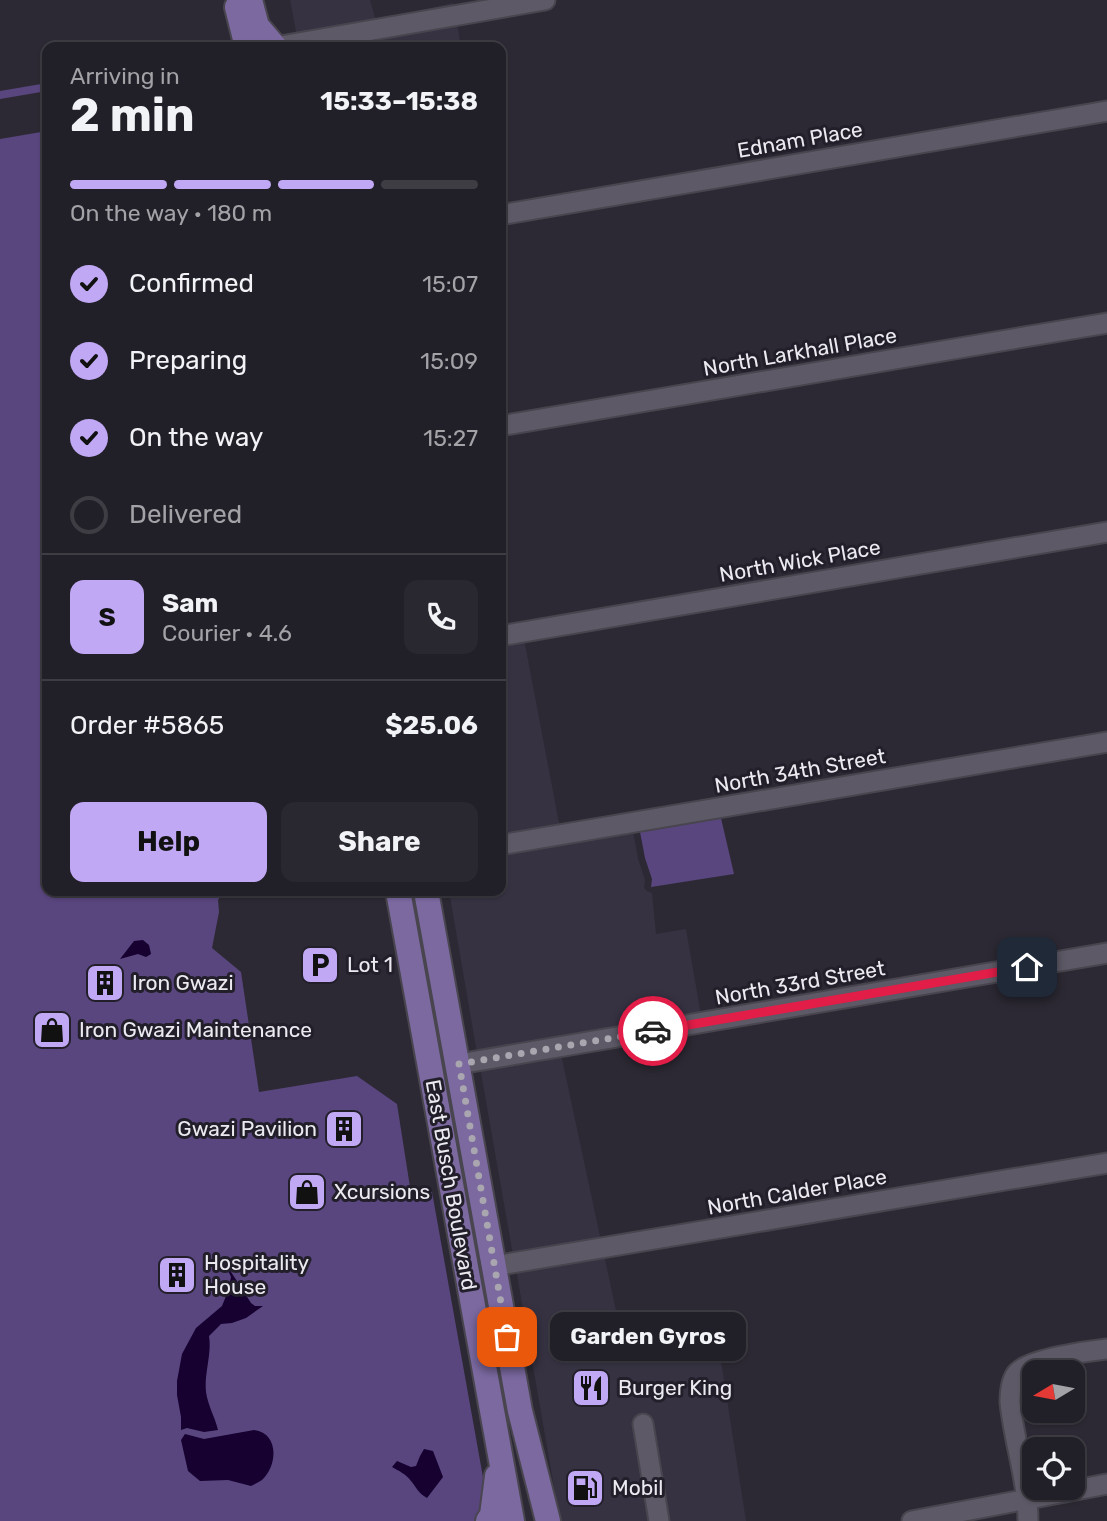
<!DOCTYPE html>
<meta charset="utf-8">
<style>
body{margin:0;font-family:Rubik,sans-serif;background:#29272f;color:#f1f3f6;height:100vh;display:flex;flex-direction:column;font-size:26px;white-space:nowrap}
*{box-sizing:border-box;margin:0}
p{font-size:23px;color:#a2a2a7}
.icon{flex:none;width:38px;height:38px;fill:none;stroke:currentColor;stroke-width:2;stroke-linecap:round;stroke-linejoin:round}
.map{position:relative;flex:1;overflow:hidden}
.drawer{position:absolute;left:42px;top:42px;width:464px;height:854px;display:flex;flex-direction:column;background:#211f27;border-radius:14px;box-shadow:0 2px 5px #0004,0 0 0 2px #3e3d44}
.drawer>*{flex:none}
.needle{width:46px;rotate:260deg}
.fabs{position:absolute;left:1022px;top:1360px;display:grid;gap:14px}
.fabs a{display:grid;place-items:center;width:63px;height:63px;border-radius:14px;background:#211f27;box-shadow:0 2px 5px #0004,0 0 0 2px #3e3d44;font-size:35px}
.pin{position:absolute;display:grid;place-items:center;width:60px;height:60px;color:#fff;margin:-30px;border-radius:14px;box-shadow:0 4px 10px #0006}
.courier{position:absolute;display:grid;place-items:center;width:70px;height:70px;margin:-35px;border:5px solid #e11d48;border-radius:50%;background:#fff;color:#222;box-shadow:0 2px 9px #0007}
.bubble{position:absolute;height:49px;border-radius:14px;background:#211f27;box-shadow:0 2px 5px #0004,0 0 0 2px #3e3d44;font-size:23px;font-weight:700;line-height:49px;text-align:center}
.overview em{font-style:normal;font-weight:700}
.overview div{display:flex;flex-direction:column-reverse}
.overview{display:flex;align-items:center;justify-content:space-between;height:119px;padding:0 28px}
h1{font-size:46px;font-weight:700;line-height:52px}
.bar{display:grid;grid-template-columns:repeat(4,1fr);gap:10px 7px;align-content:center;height:84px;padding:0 28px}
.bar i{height:9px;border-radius:5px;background:#3e3d44}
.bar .active{background:#c0a8f4}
.bar p{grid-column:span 4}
.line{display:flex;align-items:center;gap:18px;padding:0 28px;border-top:2px solid #3e3d44}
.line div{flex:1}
.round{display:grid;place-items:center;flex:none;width:74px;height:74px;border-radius:14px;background:#29272f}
ol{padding:0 28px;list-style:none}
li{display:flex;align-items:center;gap:21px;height:77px}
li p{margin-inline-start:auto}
li .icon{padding:7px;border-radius:50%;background:#c0a8f4;color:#111;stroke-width:4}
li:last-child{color:#a2a2a7}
li i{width:38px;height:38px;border:4px solid #3e3d44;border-radius:50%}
.button{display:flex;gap:14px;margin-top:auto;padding:14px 28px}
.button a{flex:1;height:80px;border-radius:14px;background:#c0a8f4;color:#111;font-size:28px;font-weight:700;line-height:80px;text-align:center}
.button a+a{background:#29272f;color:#f1f3f6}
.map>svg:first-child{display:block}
.built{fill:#363242}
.green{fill:#59467e}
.water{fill:#160130}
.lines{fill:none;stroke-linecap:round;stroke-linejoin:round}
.minor-casing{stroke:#48454e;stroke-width:23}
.major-casing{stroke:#48454e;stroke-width:28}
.minor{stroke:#5d5966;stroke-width:19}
.major{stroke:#7b69a0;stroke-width:24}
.done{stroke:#a9a6af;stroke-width:7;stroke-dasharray:0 12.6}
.route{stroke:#e11d48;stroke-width:9}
.labels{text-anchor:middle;stroke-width:6;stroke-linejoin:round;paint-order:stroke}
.street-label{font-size:21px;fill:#eceaf1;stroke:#221f2a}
.poi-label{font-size:21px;fill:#eceaf1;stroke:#221f2a;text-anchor:start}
</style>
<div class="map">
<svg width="1107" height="1521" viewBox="0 0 1107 1521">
<rect width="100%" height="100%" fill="#2c2934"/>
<!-- built -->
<path class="built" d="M 290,0 L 370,0 L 376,21 L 453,3 L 454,9 L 297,36 Z
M 457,23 L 461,47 L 315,47 Z
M 524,639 L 560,828 L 501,838 L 501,643 Z
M 633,830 L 638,859 L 645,880 L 644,888 L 647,891 L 652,893 L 656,934 L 686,929 L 701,1015 L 477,1053 L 449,891 L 500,891 L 501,853 Z
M 561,1054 L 601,1241 L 513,1255 L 480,1067 Z
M 604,1254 L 623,1344 L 716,1329 L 746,1521 L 668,1521 L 649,1415 L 634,1418 L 652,1521 L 560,1521 L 516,1269 Z"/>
<!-- green -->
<path class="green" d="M 47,83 L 47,91 L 0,99 L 0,91 Z
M 47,131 L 47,891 L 224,891 L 218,900 L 219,912 L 212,948 L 241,972 L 259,1092 L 357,1076 L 397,1104 L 410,1187 L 432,1192 L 486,1494 L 475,1521 L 0,1521 L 0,139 Z
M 721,818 L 734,874 L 651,887 L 652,879 L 645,858 L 640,832 Z"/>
<!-- water -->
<path class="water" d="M 143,940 L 149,945 L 151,954 L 146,957 L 138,954 L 120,959 L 134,941 Z
M 224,1261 L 251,1303 L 255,1306 L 263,1306 L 246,1318 L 232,1323 L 221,1324 L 209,1336 C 212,1354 204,1374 206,1392 C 208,1406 215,1417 218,1430 L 204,1432 L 187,1428 L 181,1430 L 181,1417 L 177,1395 L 177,1381 L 182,1354 L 196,1328 L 222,1306 L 228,1291 L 231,1277 Z
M 254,1430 C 279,1433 278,1465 262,1480 C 259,1482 255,1484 251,1486 L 228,1480 L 200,1481 L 188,1471 L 181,1440 L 185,1434 L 204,1439 Z
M 424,1449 L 433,1451 L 443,1477 L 427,1498 C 418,1493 417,1488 411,1481 C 406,1474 399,1471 392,1467 L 397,1461 L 411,1467 L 416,1466 L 420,1456 Z"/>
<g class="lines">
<defs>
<path id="minor" d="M 275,47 L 545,0
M 500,215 L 1107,111
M 500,426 L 1107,323
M 500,636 L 1107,532
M 500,845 L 1107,742
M 459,1064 L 1107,953
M 494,1266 L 1107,1163
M 643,1424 L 659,1521
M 912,1521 L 1107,1484
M 1028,1521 C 1028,1481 1014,1442 1010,1402 C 1010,1392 1011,1379 1018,1372 C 1030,1359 1089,1351 1107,1349"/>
<path id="major" d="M 250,0 L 257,26 L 275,47
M 237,7 L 247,47
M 398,891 L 512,1521
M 426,891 L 520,1411 L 548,1521
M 488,1521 L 492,1515 L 497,1476"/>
</defs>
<!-- minor casing -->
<use href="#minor" class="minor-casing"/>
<!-- major casing -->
<use href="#major" class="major-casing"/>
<!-- minor -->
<use href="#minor" class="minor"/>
<!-- major -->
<use href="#major" class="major"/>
</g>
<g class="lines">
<!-- done -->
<path class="done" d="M 507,1337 L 459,1064 L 653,1031"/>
<!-- route -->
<path class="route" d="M 653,1031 L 1027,967"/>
</g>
<!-- icons -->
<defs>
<symbol id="parking-square" viewBox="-11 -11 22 22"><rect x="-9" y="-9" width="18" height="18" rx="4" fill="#c0a8f4" stroke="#221f2a"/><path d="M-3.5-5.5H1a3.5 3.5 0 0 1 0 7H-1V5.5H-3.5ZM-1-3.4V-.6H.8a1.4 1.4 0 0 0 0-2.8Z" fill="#111"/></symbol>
<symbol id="building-square" viewBox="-11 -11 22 22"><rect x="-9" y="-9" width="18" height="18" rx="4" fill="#c0a8f4" stroke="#221f2a"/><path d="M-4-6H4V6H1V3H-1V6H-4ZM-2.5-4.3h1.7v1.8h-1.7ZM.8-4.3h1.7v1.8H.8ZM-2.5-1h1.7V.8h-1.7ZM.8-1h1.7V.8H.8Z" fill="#111"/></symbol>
<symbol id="shop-square" viewBox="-11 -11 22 22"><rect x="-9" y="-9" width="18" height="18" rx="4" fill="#c0a8f4" stroke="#221f2a"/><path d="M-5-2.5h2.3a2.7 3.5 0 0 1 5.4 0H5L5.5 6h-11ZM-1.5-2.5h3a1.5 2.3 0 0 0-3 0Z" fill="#111"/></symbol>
<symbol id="restaurant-square" viewBox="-11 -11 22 22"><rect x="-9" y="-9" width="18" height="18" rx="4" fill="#c0a8f4" stroke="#221f2a"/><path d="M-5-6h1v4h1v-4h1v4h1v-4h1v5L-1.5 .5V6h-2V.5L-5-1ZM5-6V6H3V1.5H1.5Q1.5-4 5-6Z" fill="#111"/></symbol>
<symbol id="fuel-square" viewBox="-11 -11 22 22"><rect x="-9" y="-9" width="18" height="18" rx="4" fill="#c0a8f4" stroke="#221f2a"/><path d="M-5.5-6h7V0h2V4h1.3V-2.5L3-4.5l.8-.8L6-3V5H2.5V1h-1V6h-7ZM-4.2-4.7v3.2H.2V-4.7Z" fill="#111"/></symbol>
</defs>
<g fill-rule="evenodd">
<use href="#parking-square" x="298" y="943" width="44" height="44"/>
<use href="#building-square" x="83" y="961" width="44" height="44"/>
<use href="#shop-square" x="30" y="1008" width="44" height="44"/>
<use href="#building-square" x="322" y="1107" width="44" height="44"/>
<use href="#shop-square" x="285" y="1170" width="44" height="44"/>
<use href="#building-square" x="155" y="1253" width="44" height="44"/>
<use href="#restaurant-square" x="569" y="1366" width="44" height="44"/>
<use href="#fuel-square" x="563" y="1466" width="44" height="44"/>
</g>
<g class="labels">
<!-- street labels -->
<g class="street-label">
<text transform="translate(800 140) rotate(-10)" y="7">Ednam Place</text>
<text transform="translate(800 352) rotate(-10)" y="7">North Larkhall Place</text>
<text transform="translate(800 561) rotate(-10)" y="7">North Wick Place</text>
<text transform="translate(800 771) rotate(-10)" y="7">North 34th Street</text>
<text transform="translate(800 983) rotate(-10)" y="7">North 33rd Street</text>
<text transform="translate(451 1185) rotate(80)" y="7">East Busch Boulevard</text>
<text transform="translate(797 1192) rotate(-10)" y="7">North Calder Place</text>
</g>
<!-- poi labels -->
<g class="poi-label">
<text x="347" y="972">Lot 1</text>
<text x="132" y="990">Iron Gwazi</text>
<text x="79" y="1037">Iron Gwazi Maintenance</text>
<text x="317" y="1136" text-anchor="end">Gwazi Pavilion</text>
<text x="334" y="1199">Xcursions</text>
<text x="204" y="1270">Hospitality<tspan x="204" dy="24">House</tspan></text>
<text x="618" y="1395">Burger King</text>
<text x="612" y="1495">Mobil</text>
</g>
</g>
</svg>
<div class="fabs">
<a><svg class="needle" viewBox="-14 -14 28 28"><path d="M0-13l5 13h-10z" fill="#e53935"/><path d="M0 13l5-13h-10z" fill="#a2a2a7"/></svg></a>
<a><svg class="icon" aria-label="locate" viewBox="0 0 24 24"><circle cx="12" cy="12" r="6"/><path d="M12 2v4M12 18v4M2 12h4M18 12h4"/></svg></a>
</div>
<div class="pin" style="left:507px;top:1337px;background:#ea580c"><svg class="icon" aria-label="bag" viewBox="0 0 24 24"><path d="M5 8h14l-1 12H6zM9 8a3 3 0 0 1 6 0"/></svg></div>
<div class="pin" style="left:1027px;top:967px;background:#1f2937"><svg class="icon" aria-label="home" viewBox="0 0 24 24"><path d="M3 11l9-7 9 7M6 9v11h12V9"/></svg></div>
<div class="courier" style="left:653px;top:1031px"><svg class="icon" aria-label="car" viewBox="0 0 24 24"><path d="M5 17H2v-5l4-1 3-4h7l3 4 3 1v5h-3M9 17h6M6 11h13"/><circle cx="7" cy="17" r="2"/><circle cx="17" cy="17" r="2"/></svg></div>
<div class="bubble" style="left:550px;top:1312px;width:196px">Garden Gyros</div>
<section class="drawer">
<div class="overview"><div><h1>2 min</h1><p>Arriving in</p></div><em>15:33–15:38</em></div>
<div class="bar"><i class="active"></i><i class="active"></i><i class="active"></i><i></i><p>On the way · 180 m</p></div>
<ol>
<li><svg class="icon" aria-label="check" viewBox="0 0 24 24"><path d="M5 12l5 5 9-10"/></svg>Confirmed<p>15:07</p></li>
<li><svg class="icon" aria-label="check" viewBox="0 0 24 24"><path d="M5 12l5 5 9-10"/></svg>Preparing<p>15:09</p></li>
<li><svg class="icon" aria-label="check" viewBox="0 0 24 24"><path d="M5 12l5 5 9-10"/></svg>On the way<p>15:27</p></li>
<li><i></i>Delivered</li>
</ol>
<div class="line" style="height:126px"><b class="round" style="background:#c0a8f4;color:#111">S</b><div><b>Sam</b><p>Courier · 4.6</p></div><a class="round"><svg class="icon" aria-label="phone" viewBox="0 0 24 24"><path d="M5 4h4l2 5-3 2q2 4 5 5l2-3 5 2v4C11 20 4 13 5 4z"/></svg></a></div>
<div class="line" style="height:91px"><div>Order #5865</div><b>$25.06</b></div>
<div class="button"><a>Help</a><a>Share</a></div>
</section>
</div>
